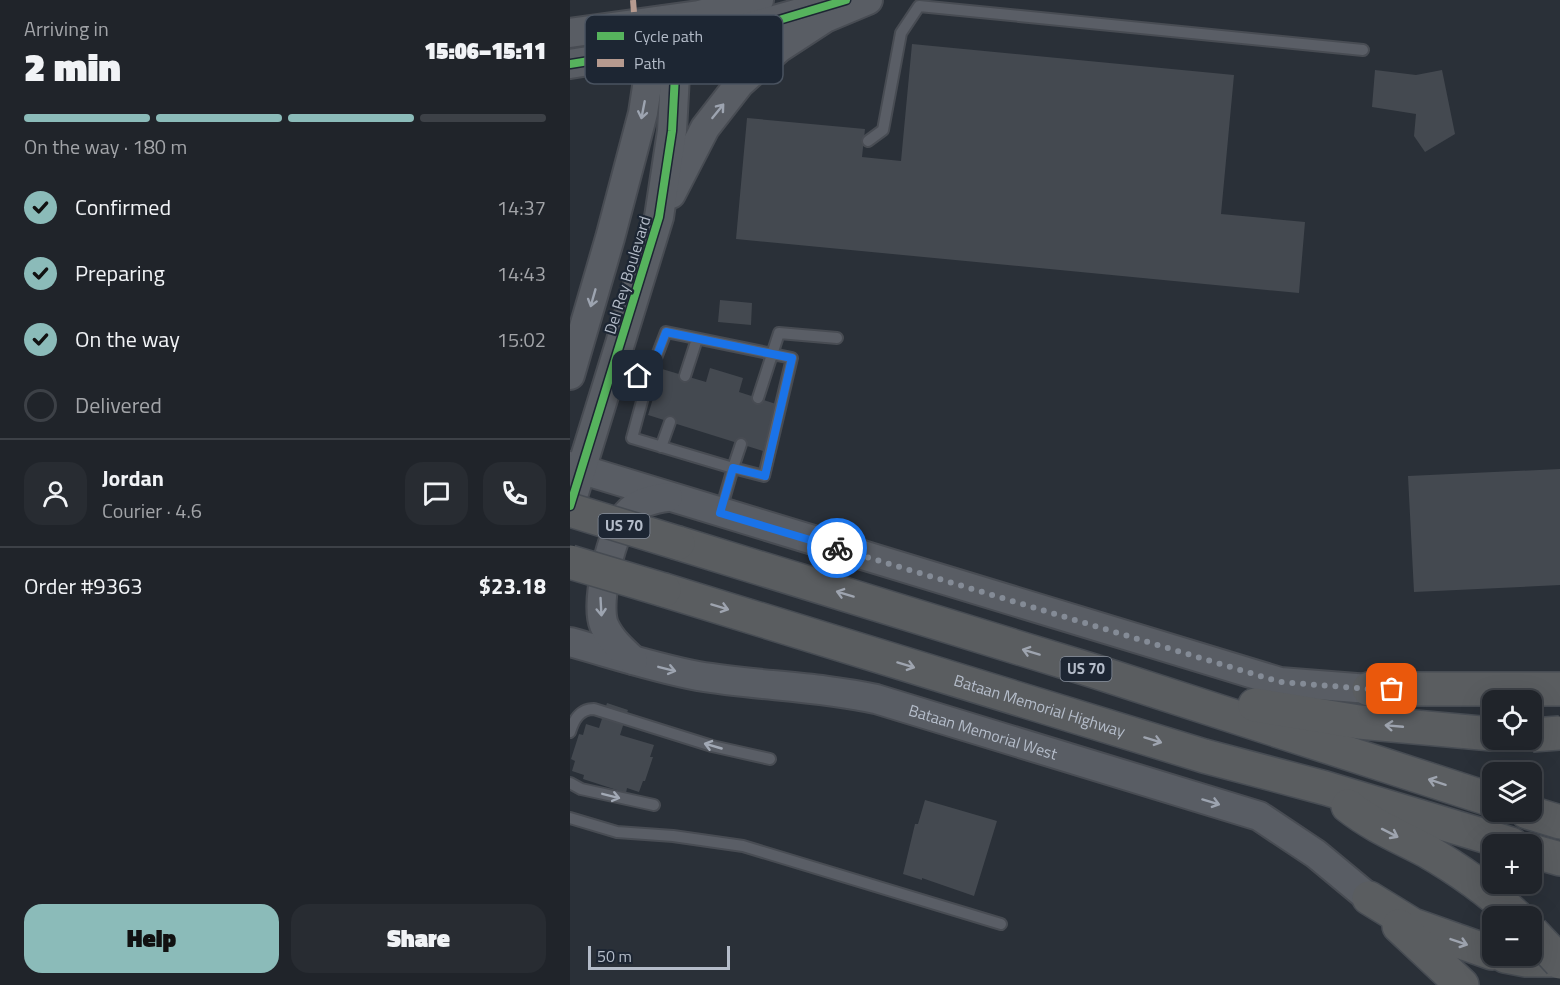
<!DOCTYPE html>
<meta charset="utf-8">
<style>
body{margin:0;font-family:"Titillium Web",sans-serif;background:#282c32;color:#f1f3f6;height:100vh;display:flex;flex-direction:column;font-size:22px;white-space:nowrap}
*{box-sizing:border-box;margin:0}
p{font-size:20px;color:#a2a4a8}
.icon{flex:none;width:33px;height:33px;fill:none;stroke:currentColor;stroke-width:2;stroke-linecap:round;stroke-linejoin:round}
.map{position:relative;flex:1;overflow:hidden}
.side{display:flex;flex-direction:column;background:#20242a;width:570px}
.side>*{flex:none}
.fabs{position:absolute;left:912px;top:690px;display:grid;gap:12px}
.fabs a{display:grid;place-items:center;width:60px;height:60px;border-radius:12px;background:#20242a;box-shadow:0 6px 24px #0002,0 0 0 2px #3d4147;font-size:30px}
.scale{position:absolute;left:18px;bottom:15px;width:142px;box-sizing:border-box;padding-left:6px;border:3px solid #b4bcc9;border-top:0;font-size:16px;line-height:21px;white-space:nowrap;color:#b4bcc9;-webkit-text-stroke:4px #1d2633;paint-order:stroke}
.pin{position:absolute;display:grid;place-items:center;width:51px;height:51px;color:#fff;margin:-26px;border-radius:12px;box-shadow:0 3px 9px #0006}
.courier{position:absolute;display:grid;place-items:center;width:60px;height:60px;margin:-30px;border:4px solid #1a73e8;border-radius:50%;background:#fff;color:#222;box-shadow:0 2px 8px #0007}
.head em{font-style:normal;font-weight:800}
.head div{display:flex;flex-direction:column-reverse}
.head{display:flex;align-items:center;justify-content:space-between;height:102px;padding:0 24px}
h1{font-size:39px;font-weight:800;line-height:45px}
.bar{display:grid;grid-template-columns:repeat(4,1fr);gap:9px 6px;align-content:center;height:72px;padding:0 24px}
.bar i{height:8px;border-radius:4px;background:#3d4147}
.bar .selected{background:#8bbbb9}
.bar p{grid-column:span 4}
.line{display:flex;align-items:center;gap:15px;padding:0 24px;border-top:2px solid #3d4147}
.line div{flex:1}
.round{display:grid;place-items:center;flex:none;width:63px;height:63px;border-radius:18px;background:#282c32}
ol{padding:0 24px;list-style:none}
li{display:flex;align-items:center;gap:18px;height:66px}
li p{margin-inline-start:auto}
li .icon{padding:6px;border-radius:50%;background:#8bbbb9;color:#111;stroke-width:4}
li:last-child{color:#a2a4a8}
li i{width:33px;height:33px;border:3px solid #3d4147;border-radius:50%}
.cta{display:flex;gap:12px;margin-top:auto;padding:12px 24px}
.cta a{flex:1;height:69px;border-radius:18px;background:#8bbbb9;color:#111;font-size:24px;font-weight:800;line-height:69px;text-align:center}
.cta a+a{background:#282c32;color:#f1f3f6}
main{display:flex;flex:1;min-height:0}
.map>svg:first-child{display:block}
.building{fill:#444950}
.lines{fill:none;stroke-linecap:round;stroke-linejoin:round}
.lane-casing{stroke:#484c53;stroke-width:14}
.secondary-casing{stroke:#484c53;stroke-width:32}
.highway-casing{stroke:#474c53;stroke-width:36}
.path{stroke:#5d636a;stroke-width:4;stroke-dasharray:4.5 4.5;stroke-linecap:butt}
.lane{stroke:#5a5e66;stroke-width:10}
.secondary{stroke:#595d64;stroke-width:28}
.highway{stroke:#5a5d60;stroke-width:33}
.highway-bridge-casing{stroke:#474c53;stroke-width:36;stroke-linecap:butt}
.highway-bridge{stroke:#5a5d60;stroke-width:33}
.quiet{stroke:#b69a8f;stroke-width:6;stroke-dasharray:12 6;stroke-linecap:butt}
.cycleway-casing{stroke:#1d2633;stroke-width:11}
.cycleway{stroke:#56b35d;stroke-width:8}
.oneway{stroke:#9da4b0}
.oneway2{stroke:#9ea4af}
.oneway3{stroke:#a2a9b5}
.done{stroke:#848b96;stroke-width:6;stroke-dasharray:0 10.8}
.route{stroke:#1a73e8;stroke-width:8}
.labels{text-anchor:middle;stroke-width:4.5;stroke-linejoin:round;paint-order:stroke}
.shield{fill:#1d2633;stroke:#878f9c;stroke-width:1.5}
.shield-label{font-size:15px;font-weight:bold;fill:#b4bcc9}
.street-label{font-size:16px;fill:#b4bcc9;stroke:#1d2633}
.key{fill:#1d2633;stroke:#4a5360;stroke-width:1.5}
.key-label{font-size:16px;fill:#b4bcc9}
</style>
<main>
<section class="side">
<div class="head"><div><h1>2 min</h1><p>Arriving in</p></div><em>15:06–15:11</em></div>
<div class="bar"><i class="selected"></i><i class="selected"></i><i class="selected"></i><i></i><p>On the way · 180 m</p></div>
<ol>
<li><svg class="icon" aria-label="check" viewBox="0 0 24 24"><path d="M5 12l5 5 9-10"/></svg>Confirmed<p>14:37</p></li>
<li><svg class="icon" aria-label="check" viewBox="0 0 24 24"><path d="M5 12l5 5 9-10"/></svg>Preparing<p>14:43</p></li>
<li><svg class="icon" aria-label="check" viewBox="0 0 24 24"><path d="M5 12l5 5 9-10"/></svg>On the way<p>15:02</p></li>
<li><i></i>Delivered</li>
</ol>
<div class="line" style="height:108px"><a class="round"><svg class="icon" aria-label="person" viewBox="0 0 24 24"><circle cx="12" cy="8" r="4"/><path d="M4 21q1-7 8-7t8 7"/></svg></a><div><b>Jordan</b><p>Courier · 4.6</p></div><a class="round"><svg class="icon" aria-label="chat" viewBox="0 0 24 24"><path d="M4 5h16v11H9l-5 4z"/></svg></a><a class="round"><svg class="icon" aria-label="phone" viewBox="0 0 24 24"><path d="M5 4h4l2 5-3 2q2 4 5 5l2-3 5 2v4C11 20 4 13 5 4z"/></svg></a></div>
<div class="line" style="height:78px"><div>Order #9363</div><b>$23.18</b></div>
<div class="cta"><a>Help</a><a>Share</a></div>
</section>
<div class="map">
<svg width="990" height="985" viewBox="0 0 990 985">
<rect width="100%" height="100%" fill="#2a3038"/>
<!-- building -->
<path class="building" d="M 342,44 L 664,75 L 651,214 L 735,222 L 729,293 L 166,239 L 177,118 L 295,129 L 292,157 L 331,161 Z
M 805,70 L 846,75 L 872,70 L 885,134 L 855,152 L 844,136 L 846,114 L 802,107 Z
M 150,300 L 182,303 L 181,325 L 148,322 Z
M 140,368 L 173,378 L 169,392 L 206,404 L 193,451 L 78,415 L 92,369 L 136,382 Z
M 990,469 L 990,585 L 844,592 L 838,476 Z
M 37,703 L 58,710 L 50,735 L 84,745 L 80,757 L 83,757 L 75,781 L 73,781 L 69,792 L 57,788 L 56,793 L 13,779 L 14,775 L 2,771 L 5,761 L 1,759 L 9,734 L 13,735 L 16,724 L 29,728 Z
M 355,800 L 427,821 L 404,896 L 352,878 L 352,880 L 333,874 L 345,824 L 348,824 Z"/>
<g class="lines">
<defs>
<path id="lane" d="M 298,141 L 313,130 L 331,33 L 349,6 L 793,50
M 44,370 L 78,379
M 115,376 L 127,339
M 188,398 L 209,333 L 267,338
M 91,447 L 100,422
M 151,510 L 163,468 L 62,438 L 78,379 L 96,332 L 222,358 L 194,476 L 163,468 L 171,444
M 0,732 C 4,719 10,709 24,709 L 142,746 L 200,759
M 0,783 L 11,789 L 84,805
M 0,818 L 47,832 L 103,836 L 173,846 L 431,924"/>
<g id="secondary">
<path d="M 0,33 L 129,15 L 189,0"/>
<path d="M 0,64 L 75,52 L 140,38 L 258,5"/>
<path d="M 101,194 L 135,128 L 170,83 L 209,48 L 255,18 L 298,0"/>
<path d="M 0,375 L 40,238 L 73,113 L 78,80 L 72,24"/>
<path d="M 0,466 L 710,682 L 799,689"/>
<path d="M 0,506 L 89,217 L 102,131 L 105,75 L 95,20"/>
<path id="s1" d="M 0,642 C 43,654 85,668 128,676 C 187,686 247,686 306,699 L 689,816 L 746,854 L 799,898"/>
<path d="M 63,660 C 52,650 40,639 34,625 C 25,602 42,527 60,511 C 70,502 84,499 98,497"/>
</g>
<g id="highway">
<path d="M 108,543 L 524,671 L 922,800"/>
<path id="s2" d="M 94,590 L 634,756 L 755,788 L 941,844"/>
<path d="M 799,689 L 990,689"/>
<path d="M 685,705 L 789,722 L 922,734"/>
<path d="M 778,806 C 802,825 828,836 855,850 C 888,869 918,890 946,916"/>
<path d="M 957,812 L 990,822"/>
<path d="M 962,851 L 990,859"/>
<path d="M 799,898 L 843,925 L 922,953"/>
<path d="M 829,926 L 892,985"/>
<path d="M 935,956 L 956,960 L 990,960"/>
</g>
</defs>
<!-- lane casing -->
<use href="#lane" class="lane-casing"/>
<!-- secondary casing -->
<use href="#secondary" class="secondary-casing"/>
<!-- highway casing -->
<use href="#highway" class="highway-casing"/>
<!-- path -->
<path class="path" d="M 126,65 L 146,81"/>
<!-- lane -->
<use href="#lane" class="lane"/>
<!-- secondary -->
<use href="#secondary" class="secondary"/>
<!-- highway -->
<use href="#highway" class="highway"/>
<defs>
<path id="highway-bridge" d="M 0,510 L 108,543
M 0,562 L 94,590
M 962,735 L 990,733
M 962,932 L 990,962"/>
</defs>
<!-- highway-bridge casing -->
<use href="#highway-bridge" class="highway-bridge-casing"/>
<!-- highway-bridge -->
<use href="#highway-bridge" class="highway-bridge"/>
<!-- quiet -->
<path class="quiet" d="M 63,0 L 65,25"/>
<defs>
<path id="cycleway" d="M 0,64 L 75,52
M 0,506 L 89,217 L 102,131 L 105,75 L 100,47 L 189,26 L 276,0"/>
</defs>
<!-- cycleway casing -->
<use href="#cycleway" class="cycleway-casing"/>
<!-- cycleway -->
<use href="#cycleway" class="cycleway"/>
</g>
<!-- one-way arrows -->
<defs><path id="oneway-shaft" d="M-6 0H5M1.5-3L5.5 0L1.5 3" fill="none" stroke-width="1.6" stroke-linecap="round" stroke-linejoin="round" transform="scale(1.5)"/></defs>
<g class="oneway">
<use href="#oneway-shaft" transform="translate(73 110) rotate(101)"/>
<use href="#oneway-shaft" transform="translate(148 111) rotate(-51)"/>
<use href="#oneway-shaft" transform="translate(23 298) rotate(106)"/>
<use href="#oneway-shaft" transform="translate(31 607) rotate(87)"/>
<use href="#oneway-shaft" transform="translate(97 669) rotate(14)"/>
<use href="#oneway-shaft" transform="translate(641 802) rotate(17)"/>
</g>
<g class="oneway2">
<use href="#oneway-shaft" transform="translate(275 594) rotate(-163)"/>
<use href="#oneway-shaft" transform="translate(150 607) rotate(17)"/>
<use href="#oneway-shaft" transform="translate(461 652) rotate(-163)"/>
<use href="#oneway-shaft" transform="translate(336 665) rotate(17)"/>
<use href="#oneway-shaft" transform="translate(824 726) rotate(-175)"/>
<use href="#oneway-shaft" transform="translate(583 740) rotate(17)"/>
<use href="#oneway-shaft" transform="translate(867 782) rotate(-162)"/>
<use href="#oneway-shaft" transform="translate(820 833) rotate(27)"/>
<use href="#oneway-shaft" transform="translate(889 942) rotate(19)"/>
</g>
<g class="oneway3">
<use href="#oneway-shaft" transform="translate(143 746) rotate(-164)"/>
<use href="#oneway-shaft" transform="translate(41 796) rotate(14)"/>
</g>
<g class="lines">
<!-- done -->
<path class="done" d="M 267,548 L 710,682 L 799,689 L 822,689"/>
<!-- route -->
<path class="route" d="M 68,376 L 78,379 L 96,332 L 222,358 L 195,476 L 163,468 L 150,513 L 267,548"/>
</g>
<g class="labels">
<!-- shield labels -->
<g class="shield">
<rect x="28.5" y="514" width="51" height="24" rx="4.5"/>
<rect x="490.5" y="657" width="51" height="24" rx="4.5"/>
</g>
<g class="shield-label">
<text x="54" y="531">US 70</text>
<text x="516" y="674">US 70</text>
</g>
<!-- street labels -->
<g class="street-label">
<text transform="translate(57 275) rotate(-73)" y="6">Del Rey Boulevard</text>
<text dy="6" stroke="none"><textPath href="#s2" startOffset="393">Bataan Memorial Highway</textPath></text>
<text dy="6" stroke="none"><textPath href="#s1" startOffset="424">Bataan Memorial West</textPath></text>
</g>
</g>
<!-- legend -->
<rect x="15" y="15" width="198" height="69" rx="9" class="key"/>
<rect x="27" y="32" width="27" height="8" fill="#56b35d"/>
<rect x="27" y="59" width="27" height="8" fill="#b69a8f"/>
<g class="key-label">
<text x="64" y="42">Cycle path</text>
<text x="64" y="69">Path</text>
</g>
</svg>
<div class="fabs">
<a><svg class="icon" aria-label="locate" viewBox="0 0 24 24"><circle cx="12" cy="12" r="6"/><path d="M12 2v4M12 18v4M2 12h4M18 12h4"/></svg></a>
<a><svg class="icon" aria-label="layers" viewBox="0 0 24 24"><path d="M12 4l9 5-9 5-9-5zM3 14l9 5 9-5"/></svg></a>
<a>+</a>
<a>−</a>
</div>
<div class="scale">50 m</div>
<div class="pin" style="left:822px;top:689px;background:#ea580c"><svg class="icon" aria-label="bag" viewBox="0 0 24 24"><path d="M5 8h14l-1 12H6zM9 8a3 3 0 0 1 6 0"/></svg></div>
<div class="pin" style="left:68px;top:376px;background:#1f2937"><svg class="icon" aria-label="home" viewBox="0 0 24 24"><path d="M3 11l9-7 9 7M6 9v11h12V9"/></svg></div>
<div class="courier" style="left:267px;top:548px"><svg class="icon" aria-label="bike" viewBox="0 0 24 24"><circle cx="6" cy="16" r="4"/><circle cx="18" cy="16" r="4"/><path d="M6 16l4-8h5l3 8M10 8l3 8H6M13 5h3"/></svg></div>
</div>
</main>
